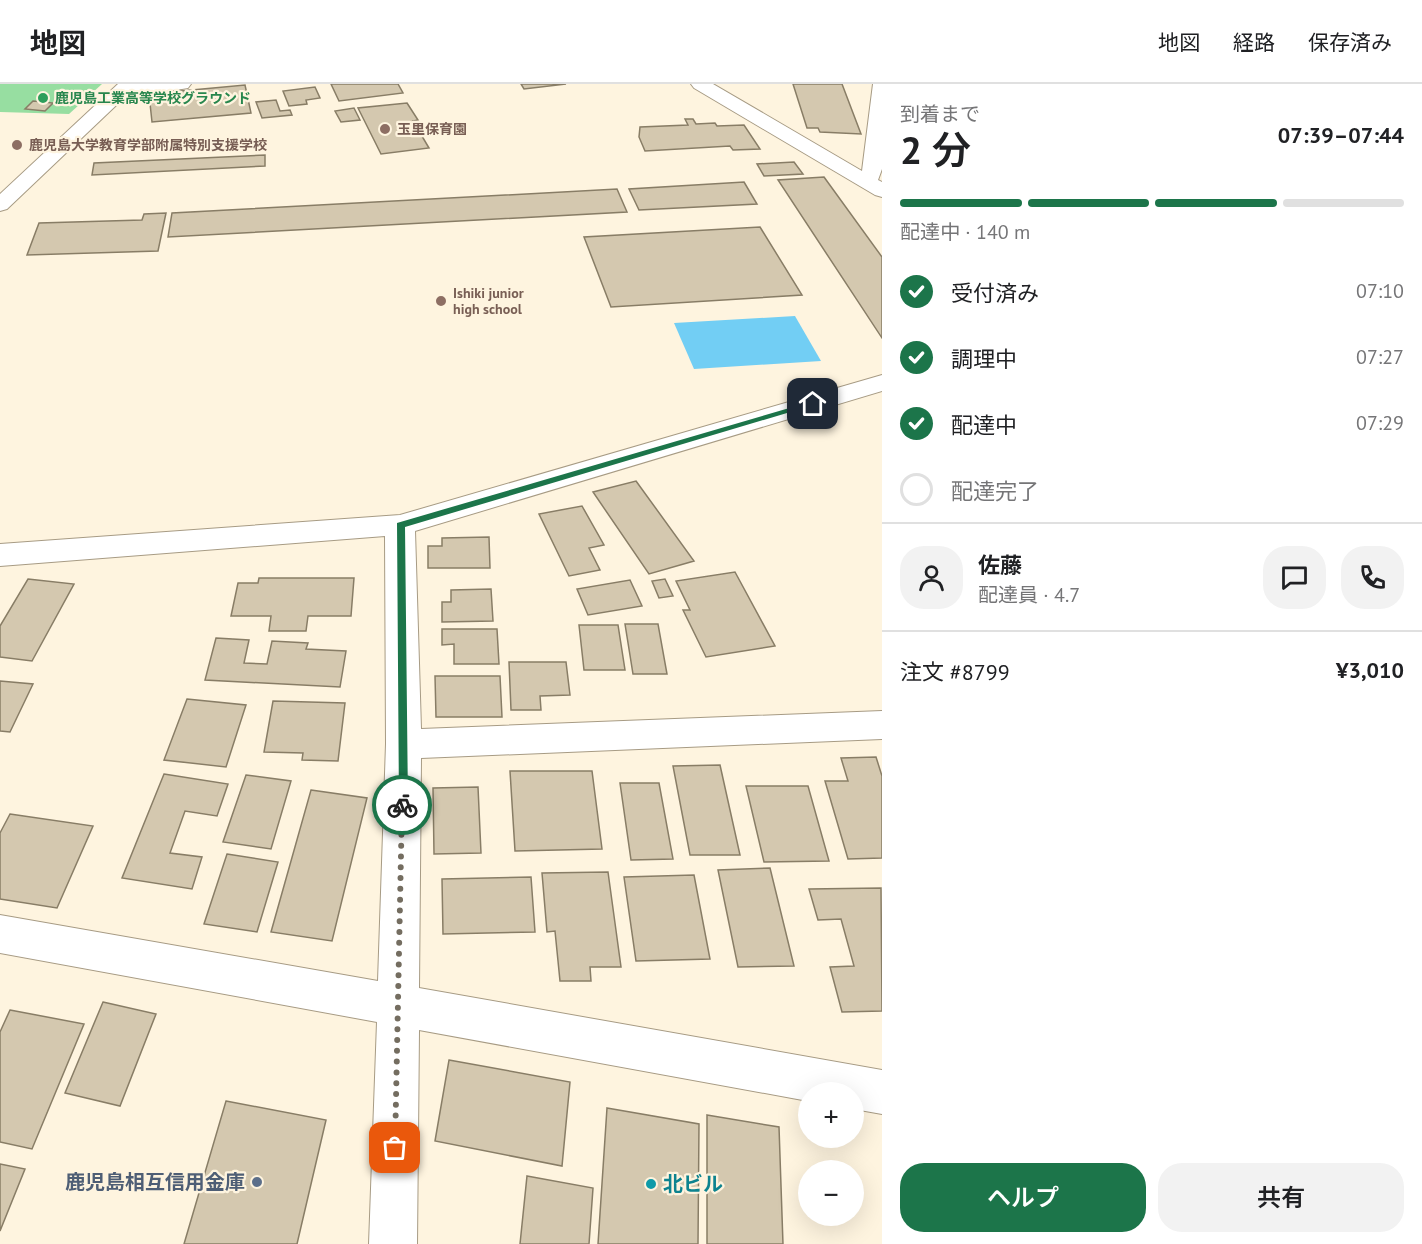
<!DOCTYPE html>
<html lang="ja">
<meta charset="utf-8">
<style>
body{margin:0;font-family:"PT Sans","Noto Sans JP",sans-serif;background:#f2f2f2;color:#202124;height:100vh;display:flex;flex-direction:column;font-size:22px;white-space:nowrap}
*{box-sizing:border-box;margin:0}
p{font-size:20px;color:#757577}
.icon{flex:none;width:33px;height:33px;fill:none;stroke:currentColor;stroke-width:2;stroke-linecap:round;stroke-linejoin:round}
.map{position:relative;flex:1;overflow:hidden}
.side{display:flex;flex-direction:column;background:#fff;width:540px}
.side>*{flex:none}
.controls{position:absolute;left:798px;top:998px;display:grid;gap:12px}
.controls a{display:grid;place-items:center;width:66px;height:66px;border-radius:50%;background:#fff;box-shadow:0 6px 24px #0002;font-size:30px}
.pin{position:absolute;display:grid;place-items:center;width:51px;height:51px;color:#fff;margin:-26px;border-radius:12px;box-shadow:0 3px 9px #0006}
.courier{position:absolute;display:grid;place-items:center;width:60px;height:60px;margin:-30px;border:4px solid #1c754a;border-radius:50%;background:#fff;color:#222;box-shadow:0 2px 8px #0007}
.overview em{font-style:normal;font-weight:600}
.overview div{display:flex;flex-direction:column-reverse}
.overview{display:flex;align-items:center;justify-content:space-between;height:102px;padding:0 18px}
h1{font-size:39px;font-weight:600;line-height:45px}
.bar{display:grid;grid-template-columns:repeat(4,1fr);gap:9px 6px;align-content:center;height:72px;padding:0 18px}
.bar i{height:8px;border-radius:4px;background:#e0e0e0}
.bar .current{background:#1c754a}
.bar p{grid-column:span 4}
.line{display:flex;align-items:center;gap:15px;padding:0 18px;border-top:2px solid #e0e0e0}
.line div{flex:1}
.round{display:grid;place-items:center;flex:none;width:63px;height:63px;border-radius:24px;background:#f2f2f2}
ol{padding:0 18px;list-style:none}
li{display:flex;align-items:center;gap:18px;height:66px}
li p{margin-inline-start:auto}
li .icon{padding:6px;border-radius:50%;background:#1c754a;color:#fff;stroke-width:4}
li:last-child{color:#757577}
li i{width:33px;height:33px;border:3px solid #e0e0e0;border-radius:50%}
.button{display:flex;gap:12px;margin-top:auto;padding:12px 18px}
.button a{flex:1;height:69px;border-radius:24px;background:#1c754a;color:#fff;font-size:24px;font-weight:600;line-height:69px;text-align:center}
.button a+a{background:#f2f2f2;color:#202124}
header{display:flex;align-items:center;gap:36px;box-sizing:border-box;height:84px;padding:0 30px;background:#fff;border-bottom:2px solid #e0e0e0}
header strong{font-size:28px}
nav{display:flex;gap:33px;margin-inline-start:auto;font-size:21px}
main{display:flex;flex:1;min-height:0}
.map>svg:first-child{display:block}
.green{fill:#97dea1}
.water{fill:#72cef4}
.building{fill:#d4c8af;stroke:#887d66;stroke-width:1.5}
.lines{fill:none;stroke-linecap:round;stroke-linejoin:round}
.minor-casing{stroke:#a79b84;stroke-width:2}
.minor{fill:#fff;fill-rule:evenodd}
.route{fill:#1c754a}
.done{stroke:#746d60;stroke-width:6;stroke-dasharray:0 10.8}
.leisure-dot{fill:#2e9e5b;stroke:#fef4df;stroke-width:2}
.education-dot{fill:#8d6e63;stroke:#fef4df;stroke-width:2}
.service-dot{fill:#5c6f8a;stroke:#fef4df;stroke-width:2}
.culture-dot{fill:#0f9aa8;stroke:#fef4df;stroke-width:2}
.labels{text-anchor:middle;stroke-width:4.5;stroke-linejoin:round;paint-order:stroke}
.far-leisure-label{font-size:14px;font-weight:bold;fill:#27864d;stroke:#fef4df;text-anchor:start}
.far-education-label{font-size:14px;font-weight:bold;fill:#785e54;stroke:#fef4df;text-anchor:start}
.near-service-label{font-size:20px;font-weight:bold;fill:#4e5e75;stroke:#fef4df;text-anchor:end}
.near-culture-label{font-size:20px;font-weight:bold;fill:#0d838f;stroke:#fef4df;text-anchor:start}
</style>
<header>
<strong>地図</strong>
<nav><a>地図</a><a>経路</a><a>保存済み</a></nav>
</header>
<main>
<div class="map">
<svg width="882" height="1160" viewBox="0 0 882 1160">
<rect width="100%" height="100%" fill="#fef4df"/>
<!-- green -->
<path class="green" d="M 0,0 L 102,0 L 69,30 L 0,28 Z"/>
<!-- water -->
<path class="water" d="M 795,232 L 821,277 L 694,285 L 674,239 Z"/>
<!-- building -->
<path class="building" d="M 331,0 L 398,0 L 403,9 L 339,17 Z
M 521,0 L 566,0 L 524,5 Z
M 793,0 L 842,0 L 861,50 L 820,48 L 818,44 L 807,44 Z
M 245,1 L 251,29 L 152,38 L 149,10 Z
M 315,3 L 320,14 L 306,16 L 307,20 L 289,22 L 283,7 Z
M 276,16 L 280,27 L 290,26 L 292,31 L 262,34 L 256,18 Z
M 33,17 L 53,19 L 45,27 L 25,25 Z
M 407,19 L 418,36 L 413,37 L 429,64 L 381,70 L 358,24 Z
M 354,24 L 360,36 L 341,38 L 335,27 Z
M 685,35 L 693,35 L 696,40 L 715,39 L 717,42 L 744,41 L 760,65 L 733,66 L 730,62 L 645,67 L 639,53 L 640,43 L 688,41 Z
M 265,71 L 265,82 L 92,91 L 94,79 Z
M 794,78 L 803,90 L 764,92 L 757,80 Z
M 824,93 L 882,173 L 882,254 L 778,96 Z
M 744,98 L 757,120 L 639,126 L 629,105 Z
M 617,105 L 627,128 L 168,153 L 172,129 Z
M 166,129 L 158,167 L 27,171 L 39,139 L 142,136 L 144,130 Z
M 760,143 L 802,211 L 611,223 L 584,153 Z
M 636,397 L 694,477 L 649,490 L 593,408 Z
M 582,422 L 604,461 L 589,464 L 600,486 L 569,492 L 539,430 Z
M 489,453 L 490,484 L 428,484 L 428,462 L 442,462 L 442,454 Z
M 735,488 L 775,562 L 706,573 L 683,526 L 690,526 L 676,497 Z
M 259,494 L 354,494 L 351,532 L 308,532 L 306,547 L 269,547 L 271,532 L 231,532 L 238,499 L 258,499 Z
M 28,495 L 74,500 L 32,577 L 0,573 L 0,542 Z
M 665,495 L 673,512 L 659,514 L 652,497 Z
M 630,496 L 642,522 L 588,531 L 577,505 Z
M 491,505 L 493,537 L 442,538 L 442,518 L 451,518 L 451,506 Z
M 625,540 L 658,540 L 667,590 L 633,590 Z
M 579,541 L 618,541 L 625,586 L 584,586 Z
M 442,545 L 497,545 L 499,580 L 454,580 L 454,560 L 442,561 Z
M 216,554 L 249,556 L 244,579 L 267,580 L 272,557 L 308,559 L 306,565 L 346,567 L 340,603 L 205,596 Z
M 509,578 L 566,578 L 570,611 L 540,612 L 541,626 L 511,626 Z
M 435,592 L 500,592 L 502,633 L 436,633 Z
M 0,597 L 33,600 L 10,648 L 0,647 Z
M 187,615 L 246,621 L 226,683 L 164,676 Z
M 273,617 L 345,619 L 338,677 L 302,676 L 303,669 L 264,668 Z
M 876,673 L 882,692 L 882,774 L 848,775 L 825,697 L 848,697 L 841,674 Z
M 720,681 L 740,771 L 690,771 L 673,682 Z
M 510,687 L 592,687 L 602,765 L 515,767 Z
M 164,690 L 228,700 L 217,732 L 185,727 L 170,769 L 202,773 L 192,805 L 122,794 Z
M 246,691 L 291,697 L 271,765 L 223,758 Z
M 620,699 L 659,699 L 673,775 L 631,776 Z
M 746,702 L 808,702 L 829,777 L 764,778 Z
M 478,703 L 481,769 L 434,770 L 433,704 Z
M 311,706 L 367,714 L 332,857 L 271,848 Z
M 10,730 L 93,742 L 57,824 L 0,815 L 0,749 Z
M 227,770 L 278,778 L 257,848 L 204,840 Z
M 770,784 L 794,882 L 738,883 L 718,786 Z
M 608,788 L 621,883 L 590,883 L 591,897 L 560,897 L 555,847 L 547,848 L 542,789 Z
M 694,791 L 710,875 L 636,877 L 624,793 Z
M 531,793 L 535,848 L 443,850 L 442,795 Z
M 881,804 L 882,927 L 842,928 L 830,883 L 854,882 L 841,835 L 818,836 L 809,805 Z
M 103,918 L 156,930 L 120,1022 L 65,1009 Z
M 10,926 L 84,940 L 32,1065 L 0,1058 L 0,948 Z
M 449,976 L 570,998 L 562,1082 L 435,1057 Z
M 226,1017 L 326,1036 L 297,1160 L 184,1160 Z
M 607,1024 L 699,1040 L 698,1160 L 598,1160 Z
M 707,1031 L 779,1043 L 783,1160 L 707,1160 Z
M 0,1080 L 25,1085 L 0,1147 Z
M 527,1092 L 593,1104 L 589,1160 L 520,1160 Z"/>
<g class="lines">
<defs>
<path id="minor" d="M 118,0 L 191,0 L 188,4 L 182,5 L 127,11 L 7,125 L 0,127 L 0,110 Z
M 691,0 L 713,0 L 862,87 L 873,0 L 882,0 L 882,85 L 878,96 L 882,98 L 882,113 L 875,111 L 694,4 Z
M 882,291 L 882,307 L 415,447 L 421,645 L 882,627 L 882,655 L 421,674 L 419,904 L 882,986 L 882,1030 L 854,1025 L 854,1008 L 808,1008 L 808,1017 L 419,946 L 417,1160 L 369,1160 L 377,938 L 0,869 L 0,831 L 378,897 L 386,660 L 385,452 L 0,482 L 0,460 L 400,431 Z"/>
</defs>
<!-- minor casing -->
<use href="#minor" class="minor-casing"/>
<!-- minor -->
<use href="#minor" class="minor"/>
</g>
<!-- route -->
<path class="route" d="M 810,318 L 817,320 L 405,443 L 408,721 L 406,724 L 399,724 L 397,439 Z"/>
<g class="lines">
<!-- done -->
<path class="done" d="M 395,1064 L 402,721"/>
</g>
<!-- markers -->
<circle class="leisure-dot" cx="43" cy="14" r="6"/>
<g class="education-dot">
<circle cx="385" cy="45" r="6"/>
<circle cx="17" cy="61" r="6"/>
<circle cx="441" cy="217" r="6"/>
</g>
<circle class="service-dot" cx="257" cy="1098" r="6"/>
<circle class="culture-dot" cx="651" cy="1100" r="6"/>
<g class="labels">
<!-- far-leisure labels -->
<g class="far-leisure-label">
<text x="55" y="19">鹿児島工業高等学校グラウンド</text>
</g>
<!-- far-education labels -->
<g class="far-education-label">
<text x="397" y="50">玉里保育園</text>
<text x="29" y="66">鹿児島大学教育学部附属特別支援学校</text>
<text x="453" y="214">Ishiki junior<tspan x="453" dy="16">high school</tspan></text>
</g>
<!-- near-service labels -->
<g class="near-service-label">
<text x="245" y="1105">鹿児島相互信用金庫</text>
</g>
<!-- near-culture labels -->
<g class="near-culture-label">
<text x="663" y="1107">北ビル</text>
</g>
</g>
</svg>
<div class="controls">
<a>+</a>
<a>−</a>
</div>
<div class="pin" style="left:395px;top:1064px;background:#ea580c"><svg class="icon" aria-label="bag" viewBox="0 0 24 24"><path d="M5 8h14l-1 12H6zM9 8a3 3 0 0 1 6 0"/></svg></div>
<div class="pin" style="left:813px;top:320px;background:#1f2937"><svg class="icon" aria-label="home" viewBox="0 0 24 24"><path d="M3 11l9-7 9 7M6 9v11h12V9"/></svg></div>
<div class="courier" style="left:402px;top:721px"><svg class="icon" aria-label="bike" viewBox="0 0 24 24"><circle cx="6" cy="16" r="4"/><circle cx="18" cy="16" r="4"/><path d="M6 16l4-8h5l3 8M10 8l3 8H6M13 5h3"/></svg></div>
</div>
<section class="side">
<div class="overview"><div><h1>2 分</h1><p>到着まで</p></div><em>07:39–07:44</em></div>
<div class="bar"><i class="current"></i><i class="current"></i><i class="current"></i><i></i><p>配達中 · 140 m</p></div>
<ol>
<li><svg class="icon" aria-label="check" viewBox="0 0 24 24"><path d="M5 12l5 5 9-10"/></svg>受付済み<p>07:10</p></li>
<li><svg class="icon" aria-label="check" viewBox="0 0 24 24"><path d="M5 12l5 5 9-10"/></svg>調理中<p>07:27</p></li>
<li><svg class="icon" aria-label="check" viewBox="0 0 24 24"><path d="M5 12l5 5 9-10"/></svg>配達中<p>07:29</p></li>
<li><i></i>配達完了</li>
</ol>
<div class="line" style="height:108px"><a class="round"><svg class="icon" aria-label="person" viewBox="0 0 24 24"><circle cx="12" cy="8" r="4"/><path d="M4 21q1-7 8-7t8 7"/></svg></a><div><b>佐藤</b><p>配達員 · 4.7</p></div><a class="round"><svg class="icon" aria-label="chat" viewBox="0 0 24 24"><path d="M4 5h16v11H9l-5 4z"/></svg></a><a class="round"><svg class="icon" aria-label="phone" viewBox="0 0 24 24"><path d="M5 4h4l2 5-3 2q2 4 5 5l2-3 5 2v4C11 20 4 13 5 4z"/></svg></a></div>
<div class="line" style="height:78px"><div>注文 #8799</div><b>¥3,010</b></div>
<div class="button"><a>ヘルプ</a><a>共有</a></div>
</section>
</main>
